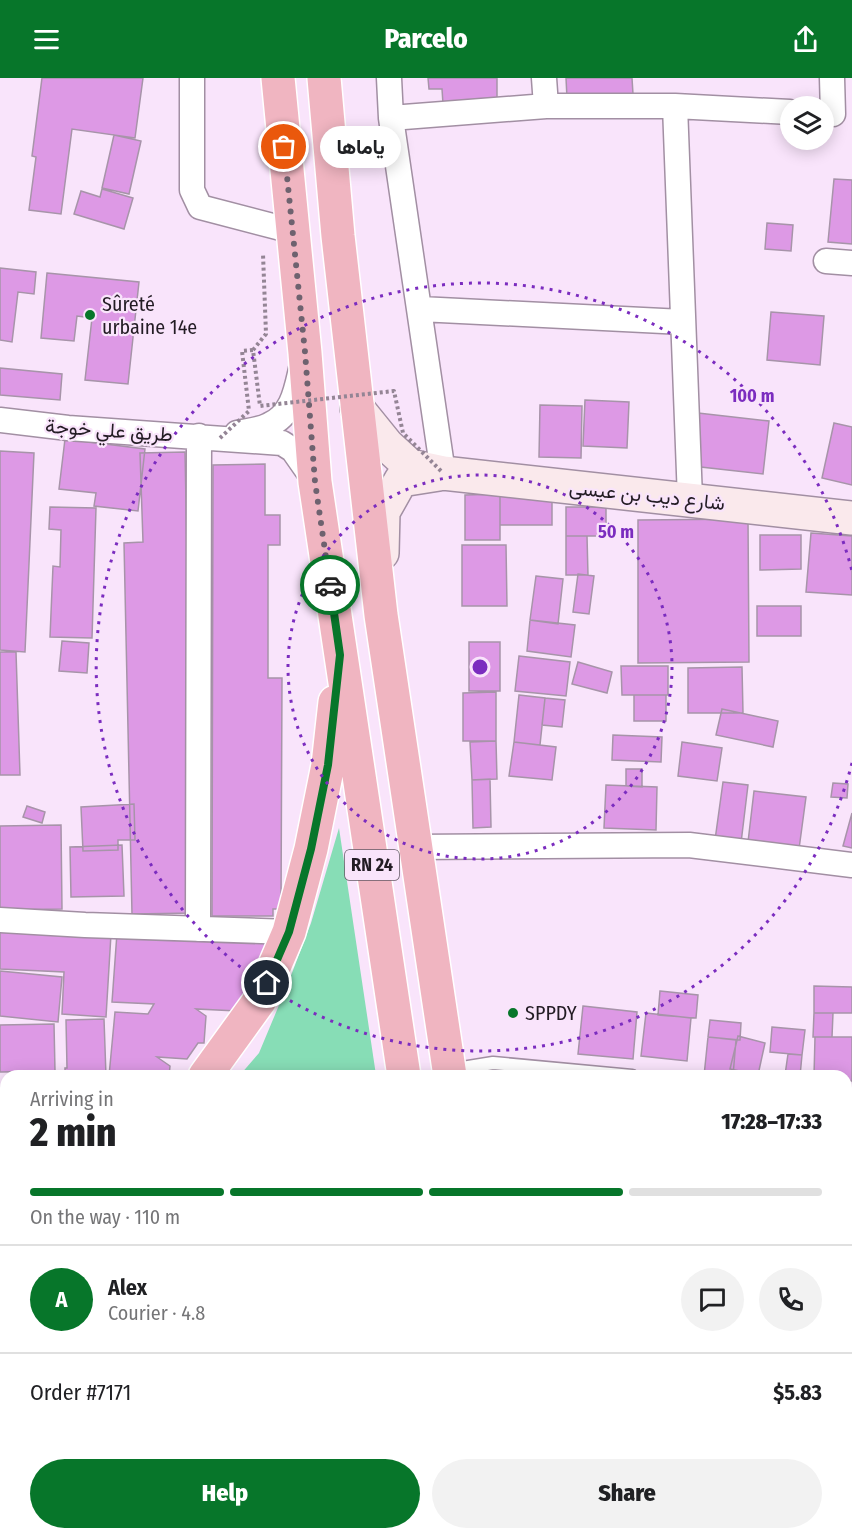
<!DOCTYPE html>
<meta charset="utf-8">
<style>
body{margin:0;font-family:"Fira Sans Condensed",Vazirmatn,sans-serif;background:#f2f2f2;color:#202124;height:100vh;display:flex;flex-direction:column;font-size:22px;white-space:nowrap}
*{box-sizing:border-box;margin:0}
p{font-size:20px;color:#757577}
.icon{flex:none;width:33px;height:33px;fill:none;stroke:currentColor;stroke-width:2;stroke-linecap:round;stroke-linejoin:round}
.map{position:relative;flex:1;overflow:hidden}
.side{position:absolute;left:0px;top:992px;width:852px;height:470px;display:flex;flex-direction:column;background:#fff;border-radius:18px 18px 0 0;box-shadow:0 3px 15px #0003}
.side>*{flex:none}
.tools{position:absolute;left:780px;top:18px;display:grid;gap:12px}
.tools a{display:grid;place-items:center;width:54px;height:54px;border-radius:50%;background:#fff;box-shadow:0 3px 15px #0003;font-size:30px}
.pin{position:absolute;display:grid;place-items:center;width:51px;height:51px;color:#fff;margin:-26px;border:3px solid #fff;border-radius:50%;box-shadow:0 2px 6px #0007}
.courier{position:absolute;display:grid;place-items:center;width:60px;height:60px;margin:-30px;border:4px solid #07762a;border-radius:50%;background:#fff;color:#222;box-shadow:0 2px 8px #0007}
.bubble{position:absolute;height:42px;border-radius:21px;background:#fff;box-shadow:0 3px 15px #0003;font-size:20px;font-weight:800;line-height:42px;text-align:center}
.head em{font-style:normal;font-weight:800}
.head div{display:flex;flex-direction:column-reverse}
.head{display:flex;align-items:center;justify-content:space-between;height:102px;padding:0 30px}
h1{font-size:39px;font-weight:800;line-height:45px}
.bar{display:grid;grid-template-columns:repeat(4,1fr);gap:9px 6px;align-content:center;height:72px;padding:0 30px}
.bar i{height:8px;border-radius:4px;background:#e0e0e0}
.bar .active{background:#07762a}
.bar p{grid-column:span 4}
.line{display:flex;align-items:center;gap:15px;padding:0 30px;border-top:2px solid #e0e0e0}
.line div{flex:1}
.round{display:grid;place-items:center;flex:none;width:63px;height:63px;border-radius:32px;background:#f2f2f2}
.cta{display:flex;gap:12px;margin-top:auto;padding:12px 30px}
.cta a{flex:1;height:69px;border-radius:36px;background:#07762a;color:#fff;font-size:24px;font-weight:800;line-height:69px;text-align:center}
.cta a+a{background:#f2f2f2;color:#202124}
header{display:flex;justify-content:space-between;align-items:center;height:78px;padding:0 30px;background:#07762a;color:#fff;font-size:27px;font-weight:800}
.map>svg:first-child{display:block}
.green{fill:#87ddb6}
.building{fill:#dd99e5;stroke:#a794a9;stroke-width:1.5}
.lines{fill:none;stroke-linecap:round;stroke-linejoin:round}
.lane-casing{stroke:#a28fa3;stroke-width:15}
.street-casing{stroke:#a28fa3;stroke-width:27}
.secondary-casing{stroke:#a28fa3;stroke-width:36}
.highway-casing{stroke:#fff;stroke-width:36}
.path{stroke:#948595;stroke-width:4;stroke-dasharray:3 3;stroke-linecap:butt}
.lane{stroke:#fff;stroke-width:12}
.street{stroke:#fff;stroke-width:24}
.secondary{stroke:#fae9ec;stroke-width:33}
.highway{stroke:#f0b5c1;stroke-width:33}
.path-bridge{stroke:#948595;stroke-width:4;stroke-dasharray:3 3;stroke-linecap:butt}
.done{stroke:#6e626f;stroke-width:6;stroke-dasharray:0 10.8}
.route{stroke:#07762a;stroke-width:8}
.ring{fill:none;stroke:#7b2cbf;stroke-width:3;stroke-dasharray:3 6}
.poi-dot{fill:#07762a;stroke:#f9e4fb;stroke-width:2}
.labels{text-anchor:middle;stroke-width:4.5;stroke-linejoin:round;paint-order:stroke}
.shield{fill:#f9e4fb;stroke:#635864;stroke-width:1.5}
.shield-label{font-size:18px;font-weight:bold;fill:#231c24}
.poi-label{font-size:20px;fill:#231c24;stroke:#f9e4fb;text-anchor:start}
.street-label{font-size:20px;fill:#231c24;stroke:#f9e4fb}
.centre{fill:#7b2cbf;stroke:#f9e4fb;stroke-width:3}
.ring-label{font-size:18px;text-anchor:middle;font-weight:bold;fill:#7b2cbf;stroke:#f9e4fb;stroke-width:4.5;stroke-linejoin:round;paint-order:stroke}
</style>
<header><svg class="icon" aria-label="menu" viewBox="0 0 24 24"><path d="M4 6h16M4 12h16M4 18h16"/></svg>Parcelo<svg class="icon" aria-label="share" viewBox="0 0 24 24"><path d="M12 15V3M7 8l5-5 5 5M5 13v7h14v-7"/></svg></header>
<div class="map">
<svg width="852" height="1460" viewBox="0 0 852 1460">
<rect width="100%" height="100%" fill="#f9e4fb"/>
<!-- green -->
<path class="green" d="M 339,750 L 376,997 L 240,997 L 259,975 L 287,908 L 311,845 Z
M 846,1294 L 852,1297 L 852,1460 L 586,1460 L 585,1455 L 846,1455 Z"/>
<!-- building -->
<path class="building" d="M 42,0 L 143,0 L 135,60 L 72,51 L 61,136 L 29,132 L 36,79 L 32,78 Z
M 428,0 L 497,0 L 497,24 L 443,26 L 442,11 L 429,11 Z
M 566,0 L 632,0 L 633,16 L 567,20 Z
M 114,57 L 141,63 L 129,116 L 102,110 Z
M 834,101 L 852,102 L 852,166 L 828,164 Z
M 102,111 L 133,120 L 124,151 L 74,136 L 81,113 L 100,119 Z
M 767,145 L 793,147 L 791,173 L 765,171 Z
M 0,190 L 36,194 L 34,216 L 18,214 L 12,264 L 0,262 Z
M 47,195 L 139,204 L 128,306 L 85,302 L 92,240 L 77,238 L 74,263 L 41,260 Z
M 771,234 L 824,238 L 820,287 L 767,282 Z
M 0,290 L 62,296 L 60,322 L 0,317 Z
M 585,322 L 629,324 L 627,370 L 583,368 Z
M 540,327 L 582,328 L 581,380 L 539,379 Z
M 698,335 L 769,343 L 763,396 L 692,388 Z
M 834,345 L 852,349 L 852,407 L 822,400 Z
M 65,361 L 145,371 L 138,433 L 94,428 L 96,415 L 59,411 Z
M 0,373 L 34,375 L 25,574 L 0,572 Z
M 185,374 L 194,835 L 132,836 L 124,465 L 143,464 L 140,375 Z
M 265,386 L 265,437 L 280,437 L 280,467 L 268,467 L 268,600 L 282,600 L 281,831 L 273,831 L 273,838 L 212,838 L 213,387 Z
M 500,416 L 552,416 L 552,447 L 500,447 Z
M 500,416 L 500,462 L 465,462 L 465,417 Z
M 50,429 L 96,430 L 92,560 L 50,559 L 53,488 L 60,489 L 61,452 L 49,451 Z
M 566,429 L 606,429 L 606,458 L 566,458 Z
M 748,441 L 749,584 L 638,585 L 638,442 Z
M 811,455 L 852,458 L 852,517 L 806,514 Z
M 760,457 L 801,457 L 801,491 L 760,492 Z
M 566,458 L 587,458 L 588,497 L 566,497 Z
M 462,467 L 506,467 L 507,528 L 462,528 Z
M 578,496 L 594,498 L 589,536 L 573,534 Z
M 536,498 L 563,501 L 558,546 L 530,542 Z
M 757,528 L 801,528 L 801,558 L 757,558 Z
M 530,542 L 575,547 L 571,579 L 527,573 Z
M 62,563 L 89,565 L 87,595 L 59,593 Z
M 469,564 L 500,564 L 500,613 L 469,613 Z
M 0,574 L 16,574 L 20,697 L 0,697 Z
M 519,578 L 570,584 L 566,618 L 515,613 Z
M 578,584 L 612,594 L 607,615 L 572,606 Z
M 621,588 L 668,588 L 668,617 L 622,617 Z
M 742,589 L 743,635 L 688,635 L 688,590 Z
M 496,614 L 496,663 L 463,663 L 463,615 Z
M 519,617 L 545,620 L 540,667 L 514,664 Z
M 634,617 L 666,617 L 666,643 L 634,643 Z
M 545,620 L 565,622 L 562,649 L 542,647 Z
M 722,631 L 778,643 L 773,669 L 716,657 Z
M 613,657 L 662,659 L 661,684 L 612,682 Z
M 496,663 L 497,701 L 472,702 L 470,664 Z
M 514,664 L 556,669 L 552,702 L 509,698 Z
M 682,664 L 722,670 L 717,703 L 678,698 Z
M 626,691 L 642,691 L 642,709 L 626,708 Z
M 490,701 L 491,749 L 473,750 L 472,702 Z
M 723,704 L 748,707 L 741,765 L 715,762 Z
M 833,705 L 848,706 L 847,720 L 831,719 Z
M 606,707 L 657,709 L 656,752 L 604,750 Z
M 754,713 L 806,719 L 799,771 L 748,764 Z
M 134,726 L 135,762 L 118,762 L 118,772 L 83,773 L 81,729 Z
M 27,728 L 45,734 L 42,745 L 23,739 Z
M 852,735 L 852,770 L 843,768 Z
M 61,747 L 62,831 L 0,832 L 0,748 Z
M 122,767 L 124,818 L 71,819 L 70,769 Z
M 0,850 L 111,856 L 106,939 L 62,936 L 64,894 L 0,891 Z
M 117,855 L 274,865 L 237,933 L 196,931 L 206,938 L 204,965 L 198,965 L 187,981 L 157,979 L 170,988 L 169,998 L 109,998 L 115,934 L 148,936 L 154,926 L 112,924 Z
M 0,893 L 62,899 L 58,944 L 0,938 Z
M 814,908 L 852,909 L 852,935 L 814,935 Z
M 660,913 L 698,917 L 696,940 L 658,937 Z
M 583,928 L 637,934 L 633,981 L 578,976 Z
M 646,935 L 691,940 L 687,983 L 641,978 Z
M 814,935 L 833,935 L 832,959 L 813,959 Z
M 104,941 L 106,998 L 65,998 L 65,990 L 67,990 L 66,942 Z
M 710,942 L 741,945 L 740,962 L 708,959 Z
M 54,946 L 55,993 L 0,994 L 0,947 Z
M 772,949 L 805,952 L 802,977 L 770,974 Z
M 738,958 L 765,965 L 758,997 L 730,991 Z
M 708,959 L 736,962 L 733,998 L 704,998 Z
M 815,959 L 852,959 L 852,1003 L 846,1003 L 846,998 L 814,998 Z
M 788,976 L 802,977 L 800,998 L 785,997 Z
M 846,1026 L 852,1026 L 852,1065 L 846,1065 Z
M 846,1106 L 852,1107 L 852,1148 L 846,1148 Z"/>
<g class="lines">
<defs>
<path id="lane" d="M 450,992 L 493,985 L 632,998"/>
<path id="street" d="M 192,0 L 192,112 L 200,129 L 292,153
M 389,0 L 391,40 L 443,395
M 544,0 L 546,28
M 832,0 L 833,36
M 675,28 L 690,421
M 391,40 L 546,28 L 675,28 L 790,34
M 826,183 L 852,185
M 420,231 L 683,244
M 0,342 L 68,350 L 282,365 L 293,372 L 314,402
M 237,355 C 247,353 260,352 269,347 C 292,337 296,313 301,291
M 416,769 L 689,767 L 852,787
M 0,842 L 85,847 L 289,854
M 198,851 L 199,358
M 846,1086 L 852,1087"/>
<path id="secondary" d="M 357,330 L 387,367 L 410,388 L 443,395 L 852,440
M 382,475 L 383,434 L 401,402 L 439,396"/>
<path id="highway" d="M 278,0 L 305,275 L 315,404 L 404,998
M 324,0 L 338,158 L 381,537 L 450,998
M 205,998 L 260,922 L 289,854 L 311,771 L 328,687 L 335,624
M 0,1141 L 6,1139
M 0,1185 L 6,1185
M 846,1226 L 852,1229
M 0,1231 L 6,1231
M 0,1263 L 6,1264
M 846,1278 L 852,1282
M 390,1455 L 393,1460
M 498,1455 L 499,1460
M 556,1455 L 558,1460"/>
</defs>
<!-- lane casing -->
<use href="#lane" class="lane-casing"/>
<!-- street casing -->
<use href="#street" class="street-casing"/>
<!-- secondary casing -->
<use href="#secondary" class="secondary-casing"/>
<!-- highway casing -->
<use href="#highway" class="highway-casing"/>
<!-- path -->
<path class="path" d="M 253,272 L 266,256 L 263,176"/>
<!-- lane -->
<use href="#lane" class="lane"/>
<!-- street -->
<use href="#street" class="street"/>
<!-- secondary -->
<use href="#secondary" class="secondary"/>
<!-- highway -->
<use href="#highway" class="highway"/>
<!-- path-bridge -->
<path class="path-bridge" d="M 220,360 L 249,333 L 242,273 L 253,272 L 260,328 L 394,313 L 403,355 L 443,395"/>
</g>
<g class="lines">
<!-- done -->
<path class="done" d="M 284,69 L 305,274 L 315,404 L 330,507"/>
<!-- route -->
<path class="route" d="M 267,905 L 289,854 L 311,771 L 328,687 L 340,577 L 330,507"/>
</g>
<!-- distance rings -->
<g class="ring">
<circle cx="480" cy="589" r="192"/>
<path d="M852 685A384 384 0 1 1 852 493"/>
</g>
<!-- markers -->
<g class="poi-dot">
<circle cx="90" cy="237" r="6"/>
<circle cx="513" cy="935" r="6"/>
</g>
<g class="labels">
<!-- shield labels -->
<rect class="shield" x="345" y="772" width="54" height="30" rx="4.5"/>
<g class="shield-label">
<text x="372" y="793">RN 24</text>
</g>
<!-- poi labels -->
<g class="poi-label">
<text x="102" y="233">Sûreté<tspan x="102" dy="23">urbaine 14e</tspan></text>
<text x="525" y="942">SPPDY</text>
</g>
<!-- street labels -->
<g class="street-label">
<text transform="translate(109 352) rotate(4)" y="7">طريق علي خوجة</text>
<text transform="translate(647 417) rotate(6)" y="7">شارع ديب بن عيسى</text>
</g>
</g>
<circle cx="480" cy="589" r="9" class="centre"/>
<g class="ring-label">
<text x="752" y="324">100 m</text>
<text x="616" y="460">50 m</text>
</g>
</svg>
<div class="tools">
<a><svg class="icon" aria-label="layers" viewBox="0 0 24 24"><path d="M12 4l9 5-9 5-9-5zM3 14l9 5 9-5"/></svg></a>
</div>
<div class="pin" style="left:284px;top:69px;background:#ea580c"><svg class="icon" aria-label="bag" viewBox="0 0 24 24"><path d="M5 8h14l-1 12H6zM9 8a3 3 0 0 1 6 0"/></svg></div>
<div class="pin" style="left:267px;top:905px;background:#1f2937"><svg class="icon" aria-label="home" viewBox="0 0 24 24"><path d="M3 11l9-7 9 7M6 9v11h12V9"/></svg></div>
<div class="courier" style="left:330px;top:507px"><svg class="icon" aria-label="car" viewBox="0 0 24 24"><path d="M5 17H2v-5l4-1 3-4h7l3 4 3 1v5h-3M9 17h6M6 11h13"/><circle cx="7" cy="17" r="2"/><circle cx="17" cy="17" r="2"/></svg></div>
<div class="bubble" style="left:320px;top:48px;width:81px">ياماها</div>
<section class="side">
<div class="head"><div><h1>2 min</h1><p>Arriving in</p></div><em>17:28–17:33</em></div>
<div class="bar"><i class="active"></i><i class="active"></i><i class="active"></i><i></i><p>On the way · 110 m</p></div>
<div class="line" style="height:108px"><b class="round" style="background:#07762a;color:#fff">A</b><div><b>Alex</b><p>Courier · 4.8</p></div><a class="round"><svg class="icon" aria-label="chat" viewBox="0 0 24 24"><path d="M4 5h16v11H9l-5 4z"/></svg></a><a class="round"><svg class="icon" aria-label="phone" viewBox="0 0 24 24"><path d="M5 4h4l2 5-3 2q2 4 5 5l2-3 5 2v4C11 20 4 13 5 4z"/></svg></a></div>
<div class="line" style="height:78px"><div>Order #7171</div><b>$5.83</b></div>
<div class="cta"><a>Help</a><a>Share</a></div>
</section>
</div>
